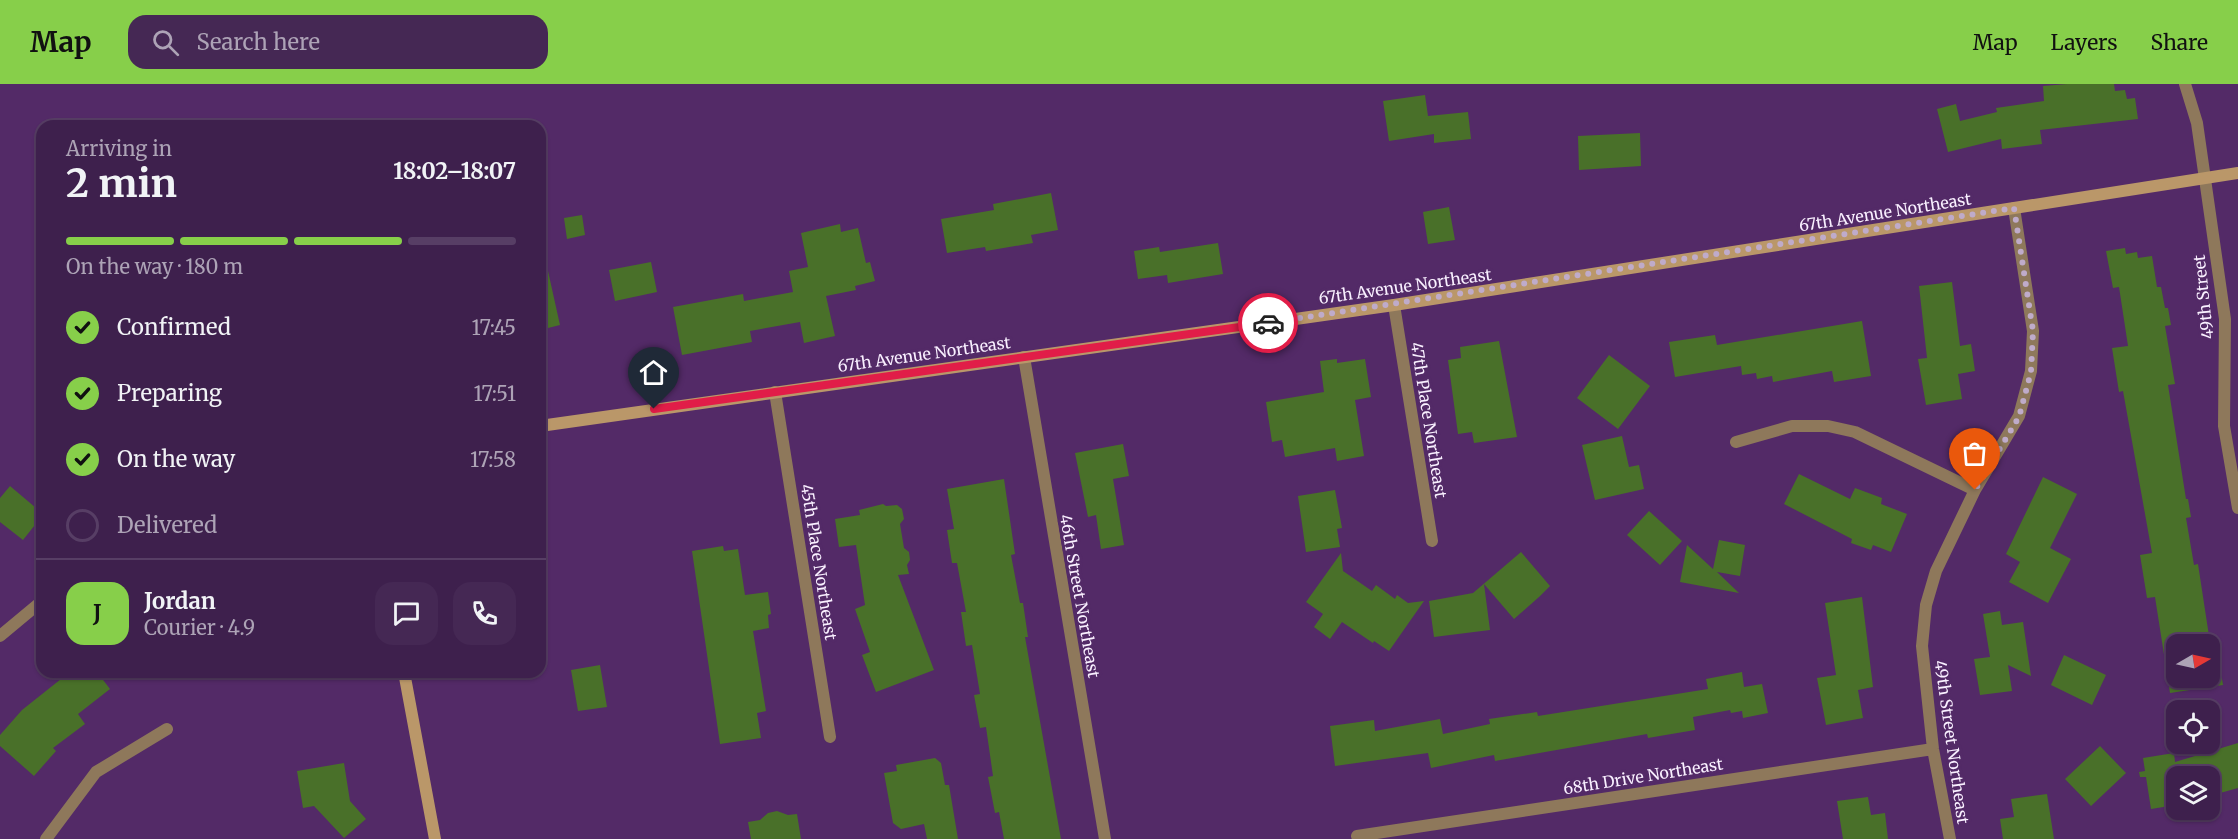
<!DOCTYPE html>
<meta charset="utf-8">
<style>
body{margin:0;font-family:Merriweather,serif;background:#452854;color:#f1f3f6;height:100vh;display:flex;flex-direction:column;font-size:22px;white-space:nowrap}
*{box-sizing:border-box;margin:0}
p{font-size:20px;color:#ada3b6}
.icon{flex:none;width:33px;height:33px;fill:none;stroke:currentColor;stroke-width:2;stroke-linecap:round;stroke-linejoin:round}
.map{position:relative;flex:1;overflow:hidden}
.panel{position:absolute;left:36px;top:36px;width:510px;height:558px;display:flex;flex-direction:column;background:#3e204d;border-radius:18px;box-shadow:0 2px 4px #0004,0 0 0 2px #573e65}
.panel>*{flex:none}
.needle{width:39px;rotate:81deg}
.buttons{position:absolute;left:2166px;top:550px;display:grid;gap:12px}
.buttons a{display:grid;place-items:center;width:54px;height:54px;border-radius:12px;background:#3e204d;box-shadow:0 2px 4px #0004,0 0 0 2px #573e65;font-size:30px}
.pin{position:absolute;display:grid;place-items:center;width:51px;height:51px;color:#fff;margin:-62px -26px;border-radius:50% 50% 50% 0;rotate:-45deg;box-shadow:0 0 6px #0007}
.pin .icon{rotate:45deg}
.courier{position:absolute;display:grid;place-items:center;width:60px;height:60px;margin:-30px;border:4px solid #e11d48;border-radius:50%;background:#fff;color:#222;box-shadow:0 2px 8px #0007}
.headline em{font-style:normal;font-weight:700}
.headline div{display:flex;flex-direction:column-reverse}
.headline{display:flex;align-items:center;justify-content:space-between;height:102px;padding:0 30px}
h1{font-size:39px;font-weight:700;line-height:45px}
.bar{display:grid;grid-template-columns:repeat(4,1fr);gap:9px 6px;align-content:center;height:72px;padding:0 30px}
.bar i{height:8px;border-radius:4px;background:#573e65}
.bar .current{background:#87cf4a}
.bar p{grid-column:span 4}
.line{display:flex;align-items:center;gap:15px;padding:0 30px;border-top:2px solid #573e65}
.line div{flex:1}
.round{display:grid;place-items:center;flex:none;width:63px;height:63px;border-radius:18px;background:#452854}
ol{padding:0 30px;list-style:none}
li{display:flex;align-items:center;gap:18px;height:66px}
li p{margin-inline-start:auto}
li .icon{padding:6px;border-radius:50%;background:#87cf4a;color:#111;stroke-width:4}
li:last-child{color:#ada3b6}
li i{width:33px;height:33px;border:3px solid #573e65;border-radius:50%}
header{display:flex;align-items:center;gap:36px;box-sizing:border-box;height:84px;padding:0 30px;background:#87cf4a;color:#111}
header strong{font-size:28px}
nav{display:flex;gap:33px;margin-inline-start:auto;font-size:21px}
.search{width:420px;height:54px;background:#452854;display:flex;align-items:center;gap:15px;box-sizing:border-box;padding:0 21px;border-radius:18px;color:#ada3b6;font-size:22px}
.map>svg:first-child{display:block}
.building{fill:#497029;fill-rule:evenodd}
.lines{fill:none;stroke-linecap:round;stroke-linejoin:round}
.street{stroke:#8e785b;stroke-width:12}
.secondary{stroke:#ba9769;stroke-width:12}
.done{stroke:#bfabca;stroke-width:6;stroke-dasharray:0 10.8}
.route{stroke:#e11d48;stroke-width:8}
.labels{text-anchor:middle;stroke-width:6;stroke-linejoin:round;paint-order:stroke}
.street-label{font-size:16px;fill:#f9f0ff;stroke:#532a67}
</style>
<header>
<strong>Map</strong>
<div class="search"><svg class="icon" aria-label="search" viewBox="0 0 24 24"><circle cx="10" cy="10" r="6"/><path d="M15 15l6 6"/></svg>Search here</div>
<nav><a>Map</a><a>Layers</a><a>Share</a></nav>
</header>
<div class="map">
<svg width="2238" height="755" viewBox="0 0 2238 755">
<rect width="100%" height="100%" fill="#532a67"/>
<!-- building -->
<path class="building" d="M 2067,0 L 2114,0 L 2115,7 L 2125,6 L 2127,15 L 2135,14 L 2138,35 L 2040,46 L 2042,60 L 2002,65 L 2001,55 L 1948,68 L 1937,25 L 1956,20 L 1960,37 L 1997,28 L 1996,24 L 2044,17 L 2043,2 Z
M 1425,11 L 1428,32 L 1468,28 L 1471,55 L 1434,59 L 1434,50 L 1389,57 L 1383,17 Z
M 1640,49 L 1641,82 L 1579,86 L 1578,52 Z
M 1051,109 L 1058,146 L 1031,151 L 1033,159 L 986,167 L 985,163 L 947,169 L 941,135 L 994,126 L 993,120 Z
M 1449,123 L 1455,156 L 1428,160 L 1423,128 Z
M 582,131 L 585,151 L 567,155 L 564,134 Z
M 840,140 L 841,148 L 858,144 L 866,179 L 870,178 L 875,197 L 855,202 L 856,206 L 826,212 L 835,252 L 804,259 L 800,238 L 750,247 L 752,258 L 682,271 L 673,223 L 743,210 L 744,217 L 793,208 L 789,187 L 808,183 L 801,149 Z
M 1218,159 L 1223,190 L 1168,199 L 1167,191 L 1138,195 L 1134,167 L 1159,163 L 1160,168 Z
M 2125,164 L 2126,170 L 2137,168 L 2138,174 L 2152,172 L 2157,203 L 2161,203 L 2165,224 L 2168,224 L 2171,241 L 2165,242 L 2175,300 L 2168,301 L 2186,415 L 2188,415 L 2191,433 L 2186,434 L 2194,481 L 2198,480 L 2211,565 L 2217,564 L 2223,601 L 2170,609 L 2155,513 L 2147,514 L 2140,471 L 2152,469 L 2123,307 L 2119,308 L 2112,264 L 2128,262 L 2119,203 L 2113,204 L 2106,167 ZM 2176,561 L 2210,561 L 2210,594 L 2176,594 Z
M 651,178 L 657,208 L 615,217 L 609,186 Z
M 548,187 L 560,241 L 540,246 L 540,188 Z
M 1952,198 L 1960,262 L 1971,260 L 1975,287 L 1958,290 L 1962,315 L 1926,321 L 1918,275 L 1927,274 L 1919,202 Z
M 1862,237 L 1871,292 L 1834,298 L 1832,287 L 1773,298 L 1772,292 L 1757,295 L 1756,289 L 1742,291 L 1741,282 L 1675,293 L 1669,258 L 1715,251 L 1717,261 Z
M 1499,257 L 1517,353 L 1474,359 L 1472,348 L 1458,350 L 1448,276 L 1461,274 L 1460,263 Z
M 1609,271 L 1650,302 L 1618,345 L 1577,314 Z
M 1337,275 L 1337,279 L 1365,275 L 1371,313 L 1355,316 L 1364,372 L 1337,377 L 1335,364 L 1285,373 L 1282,356 L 1272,358 L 1266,318 L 1324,308 L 1320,277 Z
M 1622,352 L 1629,383 L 1639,381 L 1644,405 L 1595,416 L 1582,361 Z
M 1123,360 L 1129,392 L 1113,395 L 1124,461 L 1101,465 L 1096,431 L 1088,433 L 1075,369 Z
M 1799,390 L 1850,415 L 1855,404 L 1882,414 L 1881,420 L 1907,430 L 1891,468 L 1873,461 L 1871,466 L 1851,459 L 1852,455 L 1784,420 Z
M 2043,393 L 2077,410 L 2050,464 L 2071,475 L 2048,519 L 2009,498 L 2020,478 L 2006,470 Z
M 1004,395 L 1015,470 L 1011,471 L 1020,519 L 1023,519 L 1028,553 L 1025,553 L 1061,755 L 1004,755 L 999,728 L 995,729 L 988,693 L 993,692 L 986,643 L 980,644 L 974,611 L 980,610 L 972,561 L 966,562 L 961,528 L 966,528 L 957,479 L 952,479 L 947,446 L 954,445 L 947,405 Z
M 10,402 L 42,429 L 42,432 L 23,456 L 0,438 L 0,414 Z
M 1335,406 L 1342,444 L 1337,445 L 1340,463 L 1306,468 L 1298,412 Z
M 883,420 L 886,422 L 897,421 L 902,425 L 904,435 L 900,440 L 904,464 L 909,468 L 910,476 L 907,481 L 909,490 L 898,491 L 934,586 L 876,608 L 862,571 L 870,568 L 855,525 L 865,521 L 856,461 L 839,463 L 835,435 L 860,431 L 859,426 Z
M 1649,427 L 1682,457 L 1660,481 L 1627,451 Z
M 1719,456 L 1745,461 L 1740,492 L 1717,488 L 1739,509 L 1680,498 L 1687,461 L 1713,485 Z
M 723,462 L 724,467 L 738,465 L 745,511 L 768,508 L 771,530 L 768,531 L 769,544 L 753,547 L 766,627 L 757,629 L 761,654 L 720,660 L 692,467 Z
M 1521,468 L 1550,502 L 1539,513 L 1514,535 L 1484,500 L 1490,546 L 1434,553 L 1429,517 L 1473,509 Z
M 1341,469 L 1343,487 L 1372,507 L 1376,501 L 1395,515 L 1397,511 L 1408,519 L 1424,517 L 1389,567 L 1374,557 L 1373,559 L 1342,538 L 1330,555 L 1314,543 L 1323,530 L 1306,518 Z
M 1862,513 L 1873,603 L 1858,606 L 1863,634 L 1826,641 L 1817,594 L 1836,591 L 1825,519 Z
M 2000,527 L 2002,541 L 2023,538 L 2031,592 L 2008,581 L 2012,607 L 1980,611 L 1974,575 L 1990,573 L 1983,530 Z
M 2064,571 L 2106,591 L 2092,621 L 2051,601 Z
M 600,581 L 607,623 L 578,627 L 571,586 Z
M 56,588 L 97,588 L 110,605 L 78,630 L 85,640 L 53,664 L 56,667 L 34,692 L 0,662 L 0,651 L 22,626 L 61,595 Z
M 1742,588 L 1744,603 L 1762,600 L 1768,629 L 1743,634 L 1742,627 L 1731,629 L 1730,626 L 1693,633 L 1695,646 L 1648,654 L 1647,650 L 1495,677 L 1494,671 L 1431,684 L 1428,669 L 1335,682 L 1330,642 L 1374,636 L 1375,647 L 1440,635 L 1443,650 L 1490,640 L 1489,635 L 1537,628 L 1538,632 L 1708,605 L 1706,595 Z
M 2238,659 L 2238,704 L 2213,711 L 2210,693 L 2176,693 L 2176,721 L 2151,725 L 2146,693 L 2140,693 L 2139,688 L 2145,687 L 2143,674 L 2174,669 L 2175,678 Z
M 2100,662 L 2126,689 L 2091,722 L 2065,695 Z
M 935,674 L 941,679 L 945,701 L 949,701 L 958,755 L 927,755 L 924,740 L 901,745 L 893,739 L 884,689 L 897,687 L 896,681 Z
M 344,679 L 350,717 L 366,735 L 344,754 L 314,722 L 303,724 L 297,687 Z
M 2047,710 L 2054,755 L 2003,755 L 2000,735 L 2014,733 L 2011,715 Z
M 1868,713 L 1871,731 L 1885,729 L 1888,755 L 1843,755 L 1837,717 Z
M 777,727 L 788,731 L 797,730 L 801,755 L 751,755 L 748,738 L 760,736 L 768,729 Z"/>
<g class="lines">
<!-- street -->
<path class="street" d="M 2185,0 L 2197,39 L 2225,235 L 2224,342 L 2238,424
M 1394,221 L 1432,457
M 1024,273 L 1105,755
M 775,308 L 830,653
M 1736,358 L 1792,342 L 1828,342 L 1855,348 L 1975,406
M 0,552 L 42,517
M 1357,752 L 1933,665
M 46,755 L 96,688 L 167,645
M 1950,755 L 1933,665 L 1922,562 L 1926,521 L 1936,487 L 1975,406 L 2019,332 L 2031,287 L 2033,247 L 2014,124"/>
<!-- secondary -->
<path class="secondary" d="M 540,342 L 1394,221 L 2238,89
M 404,588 L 435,755"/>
</g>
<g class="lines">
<!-- done -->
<path class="done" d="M 1268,239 L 2014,124 L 2033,247 L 2031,288 L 2019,333 L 1975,406"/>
<!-- route -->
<path class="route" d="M 654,325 L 1268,239"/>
</g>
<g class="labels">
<!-- street labels -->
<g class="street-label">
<text transform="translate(1885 128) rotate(-9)" y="6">67th Avenue Northeast</text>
<text transform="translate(1405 202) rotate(-8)" y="6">67th Avenue Northeast</text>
<text transform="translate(2203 213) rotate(-96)" y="6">49th Street</text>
<text transform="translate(924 270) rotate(-8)" y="6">67th Avenue Northeast</text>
<text transform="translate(1429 336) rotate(81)" y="6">47th Place Northeast</text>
<text transform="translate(819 478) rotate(81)" y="6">45th Place Northeast</text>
<text transform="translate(1080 512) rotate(80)" y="6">46th Street Northeast</text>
<text transform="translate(1952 658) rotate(82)" y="6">49th Street Northeast</text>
<text transform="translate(1643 692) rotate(-9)" y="6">68th Drive Northeast</text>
</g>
</g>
</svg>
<div class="buttons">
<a><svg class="needle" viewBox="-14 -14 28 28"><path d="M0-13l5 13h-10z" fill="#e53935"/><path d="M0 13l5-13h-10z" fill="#ada3b6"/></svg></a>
<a><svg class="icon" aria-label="locate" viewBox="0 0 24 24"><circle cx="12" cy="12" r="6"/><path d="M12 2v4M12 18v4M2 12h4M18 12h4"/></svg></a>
<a><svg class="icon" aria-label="layers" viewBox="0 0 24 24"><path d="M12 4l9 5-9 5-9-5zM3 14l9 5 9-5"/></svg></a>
</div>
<div class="pin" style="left:1975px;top:406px;background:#ea580c"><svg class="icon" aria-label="bag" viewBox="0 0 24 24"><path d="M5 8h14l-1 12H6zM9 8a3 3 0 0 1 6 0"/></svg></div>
<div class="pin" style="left:654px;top:325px;background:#1f2937"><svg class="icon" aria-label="home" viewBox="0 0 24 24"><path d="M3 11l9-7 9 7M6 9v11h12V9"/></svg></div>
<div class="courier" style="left:1268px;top:239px"><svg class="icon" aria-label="car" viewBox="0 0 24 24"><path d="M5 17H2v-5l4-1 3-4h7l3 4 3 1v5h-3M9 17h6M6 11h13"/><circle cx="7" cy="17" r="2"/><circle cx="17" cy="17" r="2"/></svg></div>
<section class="panel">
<div class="headline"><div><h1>2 min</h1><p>Arriving in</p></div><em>18:02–18:07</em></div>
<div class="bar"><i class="current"></i><i class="current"></i><i class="current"></i><i></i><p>On the way · 180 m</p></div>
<ol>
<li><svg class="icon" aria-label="check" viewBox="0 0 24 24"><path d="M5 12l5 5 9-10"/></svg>Confirmed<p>17:45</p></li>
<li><svg class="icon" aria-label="check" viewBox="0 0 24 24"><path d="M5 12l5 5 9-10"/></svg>Preparing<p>17:51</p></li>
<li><svg class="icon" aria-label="check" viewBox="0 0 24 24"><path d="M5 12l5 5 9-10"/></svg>On the way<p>17:58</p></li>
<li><i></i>Delivered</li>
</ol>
<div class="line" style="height:108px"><b class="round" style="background:#87cf4a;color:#111">J</b><div><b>Jordan</b><p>Courier · 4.9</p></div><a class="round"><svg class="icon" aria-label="chat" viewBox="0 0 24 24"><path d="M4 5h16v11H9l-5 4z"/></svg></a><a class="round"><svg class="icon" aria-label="phone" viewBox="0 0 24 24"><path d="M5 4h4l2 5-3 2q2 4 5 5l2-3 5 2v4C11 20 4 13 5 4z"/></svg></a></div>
</section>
</div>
